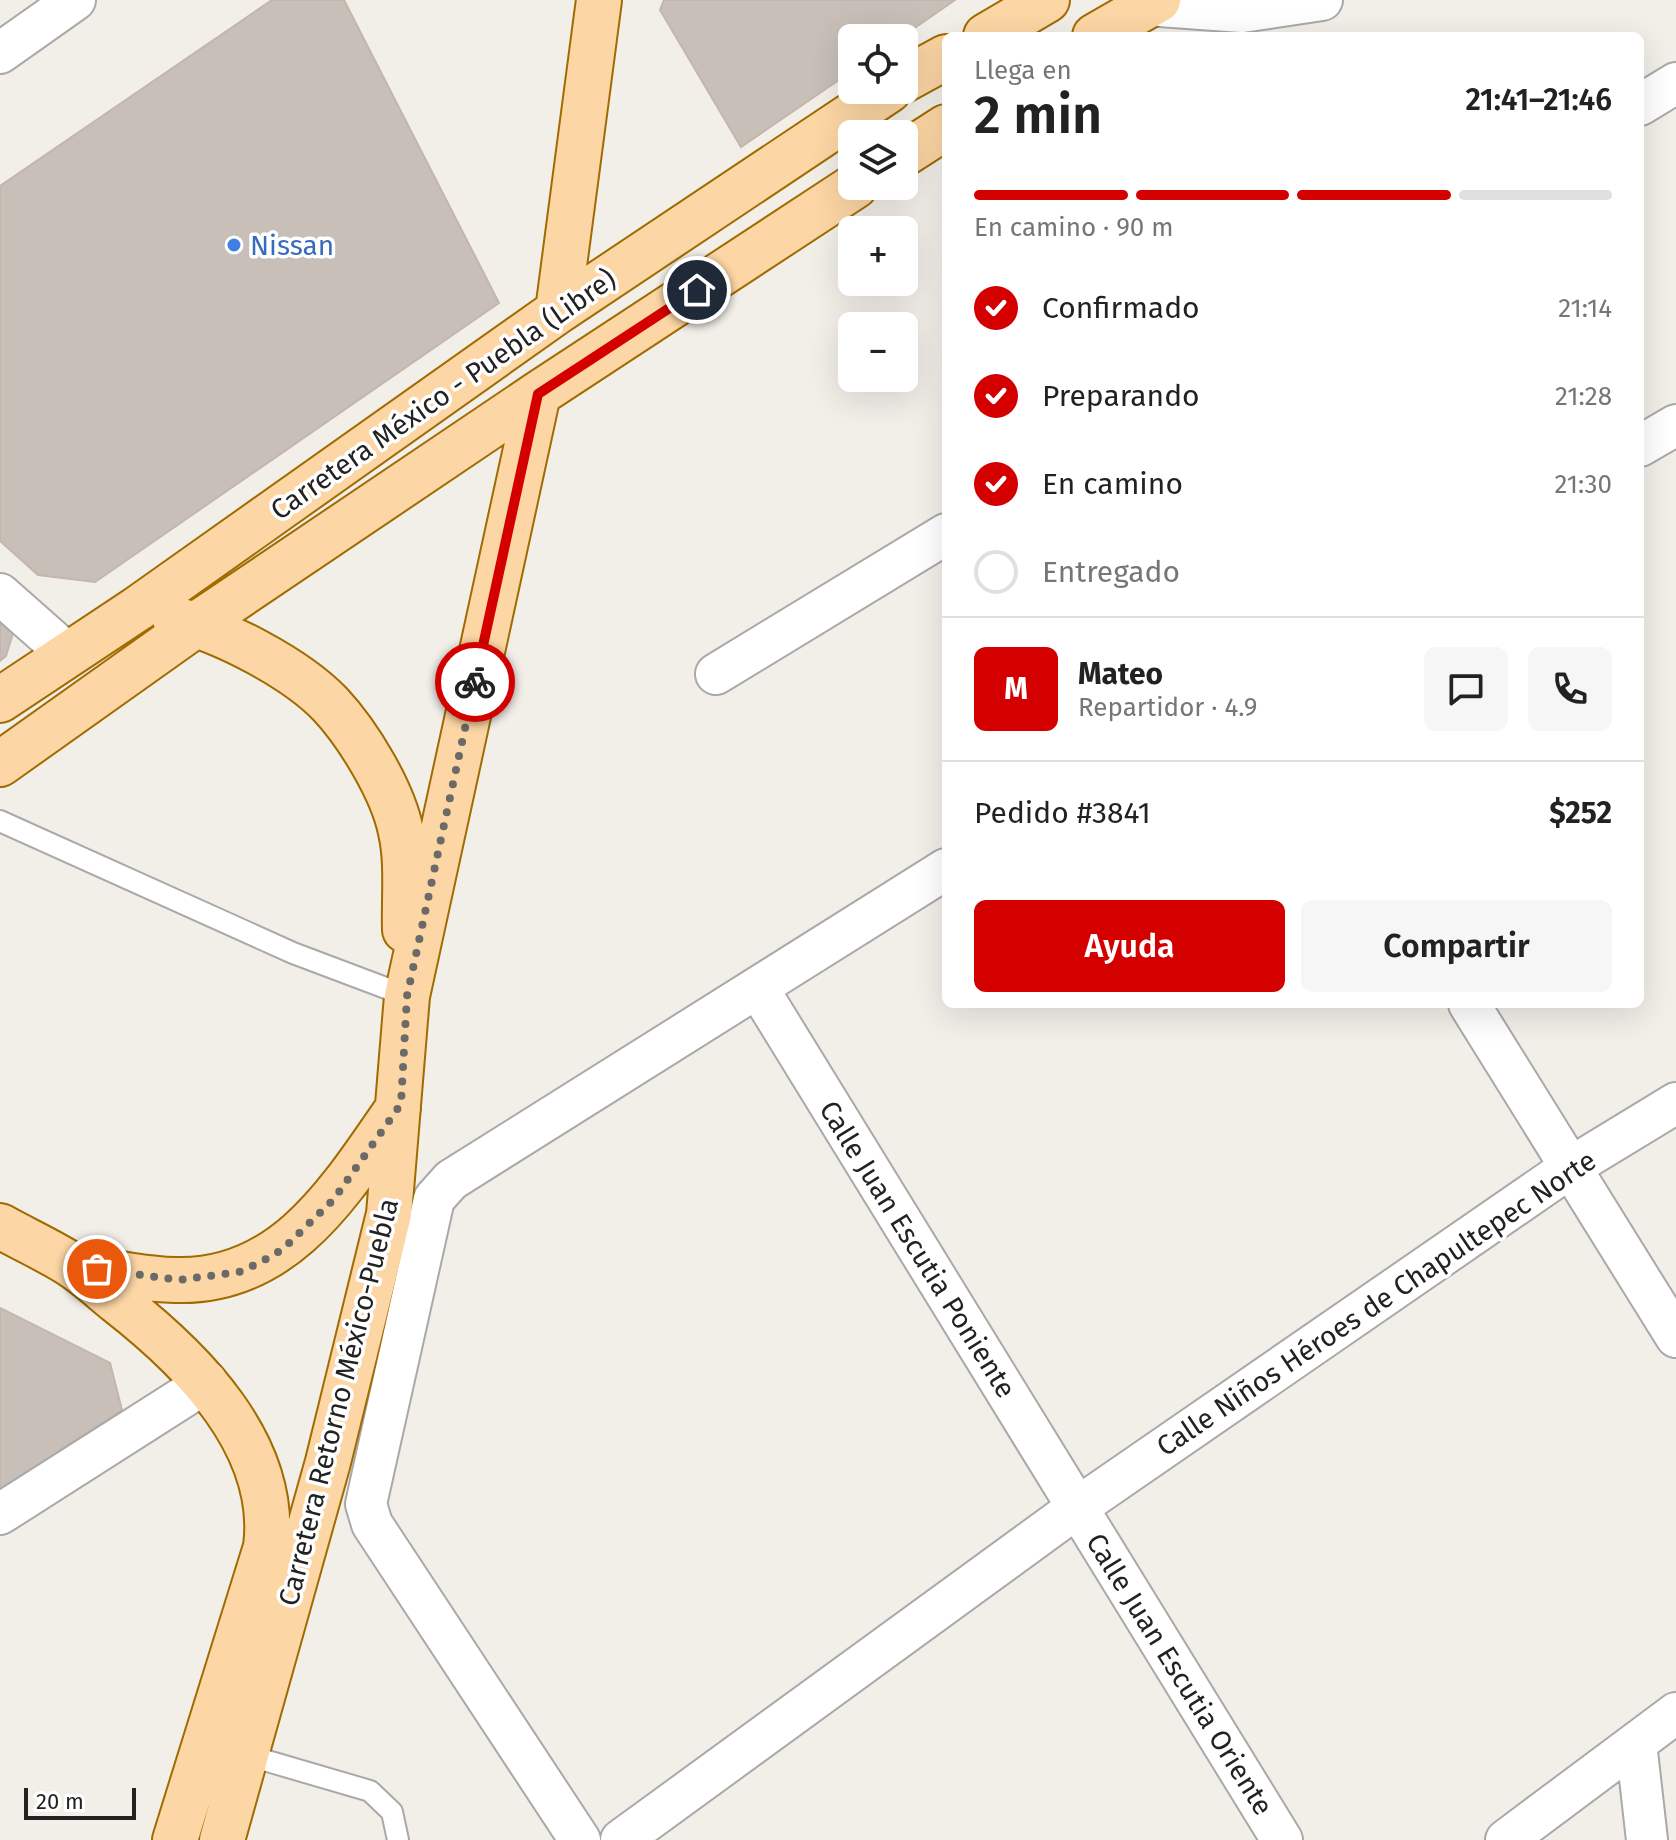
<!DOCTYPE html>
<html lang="es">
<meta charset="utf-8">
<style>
body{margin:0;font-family:"Fira Sans",sans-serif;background:#f6f6f6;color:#222;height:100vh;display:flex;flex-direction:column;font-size:30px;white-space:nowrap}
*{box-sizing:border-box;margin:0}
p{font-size:26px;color:#767676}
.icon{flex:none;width:44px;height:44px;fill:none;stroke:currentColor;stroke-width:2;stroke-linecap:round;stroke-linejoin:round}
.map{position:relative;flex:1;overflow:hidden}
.drawer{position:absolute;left:942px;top:32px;width:702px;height:976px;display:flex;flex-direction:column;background:#fff;border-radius:12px;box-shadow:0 8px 32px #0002}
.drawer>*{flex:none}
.controls{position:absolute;left:838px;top:24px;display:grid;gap:16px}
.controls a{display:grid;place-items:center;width:80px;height:80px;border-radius:12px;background:#fff;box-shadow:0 8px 32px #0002;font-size:40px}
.scale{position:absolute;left:24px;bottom:20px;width:112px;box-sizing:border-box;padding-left:8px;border:4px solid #222;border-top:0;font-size:22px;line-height:28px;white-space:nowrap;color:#222;-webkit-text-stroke:6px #fff;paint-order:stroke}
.pin{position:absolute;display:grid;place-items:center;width:68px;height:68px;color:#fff;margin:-34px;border:4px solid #fff;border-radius:50%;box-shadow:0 2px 8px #0007}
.courier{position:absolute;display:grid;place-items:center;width:80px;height:80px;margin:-40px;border:6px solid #d40000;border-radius:50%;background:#fff;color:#222;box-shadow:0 2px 10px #0007}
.summary em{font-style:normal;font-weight:600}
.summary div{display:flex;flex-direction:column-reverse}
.summary{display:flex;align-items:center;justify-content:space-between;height:136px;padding:0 32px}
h1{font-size:52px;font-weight:600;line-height:60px}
.bar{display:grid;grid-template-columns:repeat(4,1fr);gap:12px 8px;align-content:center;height:96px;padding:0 32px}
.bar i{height:10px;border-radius:6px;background:#e0e0e0}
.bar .on{background:#d40000}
.bar p{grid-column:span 4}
.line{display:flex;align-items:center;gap:20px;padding:0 32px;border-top:2px solid #e0e0e0}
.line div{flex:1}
.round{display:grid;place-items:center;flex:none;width:84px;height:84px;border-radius:12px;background:#f6f6f6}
ol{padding:0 32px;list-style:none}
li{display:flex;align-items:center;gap:24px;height:88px}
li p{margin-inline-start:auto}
li .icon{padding:8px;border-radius:50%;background:#d40000;color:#fff;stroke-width:4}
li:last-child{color:#767676}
li i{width:44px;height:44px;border:4px solid #e0e0e0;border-radius:50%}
.cta{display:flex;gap:16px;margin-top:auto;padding:16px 32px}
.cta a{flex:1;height:92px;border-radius:12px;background:#d40000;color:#fff;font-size:32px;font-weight:600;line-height:92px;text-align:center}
.cta a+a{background:#f6f6f6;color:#222}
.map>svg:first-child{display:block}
.building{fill:#c7bfb8;stroke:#c4b6ab;stroke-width:2}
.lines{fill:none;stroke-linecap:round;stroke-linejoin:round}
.service-casing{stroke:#a9a9a9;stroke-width:24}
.minor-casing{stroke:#a9a9a9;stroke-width:44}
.primary-casing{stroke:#a06b00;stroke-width:48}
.service{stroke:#fff;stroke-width:20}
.minor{stroke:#fff;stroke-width:40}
.primary{stroke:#fcd6a4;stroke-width:44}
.done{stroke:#6b6a68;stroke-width:8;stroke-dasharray:0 14.4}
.route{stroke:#d40000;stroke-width:10}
.shop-dot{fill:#3f7fe0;stroke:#fff;stroke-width:3}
.labels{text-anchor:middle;stroke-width:7;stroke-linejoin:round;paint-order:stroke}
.shop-label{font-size:28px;fill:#366cbe;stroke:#fff;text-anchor:start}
.street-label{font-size:28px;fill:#222;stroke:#fff}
</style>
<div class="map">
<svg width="1676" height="1840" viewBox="0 0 1676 1840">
<rect width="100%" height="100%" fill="#f2efe9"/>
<!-- building -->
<path class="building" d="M 272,0 L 344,0 L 499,303 L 95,582 L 38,575 L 0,541 L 0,186 Z
M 664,0 L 955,0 L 900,38 L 852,38 L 852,71 L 741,147 L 660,10 Z
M 0,618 L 14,630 L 6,656 L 0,661 Z
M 0,1308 L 110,1363 L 122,1410 L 0,1489 Z"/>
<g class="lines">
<defs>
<path id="service" d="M 0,821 L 293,953 L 407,996
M 247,1755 L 370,1791 L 392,1812 L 398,1840"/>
<path id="minor" d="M 1146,5 L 1242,12 L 1322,0
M 0,53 L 75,0
M 1640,105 L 1676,83
M 1640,446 L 1676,425
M 0,594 L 69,655
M 716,674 L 946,534
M 759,990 L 1282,1840
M 1469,1004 L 1676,1337
M 0,1514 L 207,1382
M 1636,1743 L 1647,1840
M 580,1840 L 372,1524 L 366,1504 L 434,1199 L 451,1180 L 946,869
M 621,1840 L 1078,1507 L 1571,1167 L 1676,1103
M 1506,1840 L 1676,1713"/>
<path id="primary" d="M 986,36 L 1047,0
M 1095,36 L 1158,0
M 904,80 L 946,57
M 904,154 L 946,127
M 558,311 L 599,0
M 175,619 C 224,631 295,668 330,704 C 358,734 393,791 401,832 C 408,862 404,899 405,930
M 0,700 L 137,609 L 558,311 L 889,90
M 0,764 L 197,624 L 538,394 L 855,186
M 0,1226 C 23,1239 48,1250 70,1264 C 87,1275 102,1289 118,1302 C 191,1359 279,1445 266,1547 L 175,1840
M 78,1266 C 110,1272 142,1279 175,1280 C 286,1284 342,1188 398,1108
M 222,1840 L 328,1462 L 389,1214 L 407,996 L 538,394"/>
</defs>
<!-- service casing -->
<use href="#service" class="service-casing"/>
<!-- minor casing -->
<use href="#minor" class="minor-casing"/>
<!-- primary casing -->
<use href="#primary" class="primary-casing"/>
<!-- service -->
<use href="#service" class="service"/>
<!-- minor -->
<use href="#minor" class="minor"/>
<!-- primary -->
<use href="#primary" class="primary"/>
</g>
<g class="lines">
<!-- done -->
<path class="done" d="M 97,1269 L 179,1280 L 239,1272 L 261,1262 L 283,1249 L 334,1199 L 401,1104 L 407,996 L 475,682"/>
<!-- route -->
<path class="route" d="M 475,682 L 538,394 L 697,290"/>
</g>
<!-- markers -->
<circle class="shop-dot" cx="234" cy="245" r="8"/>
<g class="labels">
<!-- shop labels -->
<g class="shop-label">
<text x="250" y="255">Nissan</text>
</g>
<!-- street labels -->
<g class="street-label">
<text transform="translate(443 394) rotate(-35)" y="10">Carretera México - Puebla (Libre)</text>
<text transform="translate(918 1249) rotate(58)" y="10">Calle Juan Escutia Poniente</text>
<text transform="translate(1376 1303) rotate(-34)" y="10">Calle Niños Héroes de Chapultepec Norte</text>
<text transform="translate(338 1402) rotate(-76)" y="10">Carretera Retorno México-Puebla</text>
<text transform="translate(1180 1674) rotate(58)" y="10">Calle Juan Escutia Oriente</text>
</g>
</g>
</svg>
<div class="controls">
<a><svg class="icon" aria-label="locate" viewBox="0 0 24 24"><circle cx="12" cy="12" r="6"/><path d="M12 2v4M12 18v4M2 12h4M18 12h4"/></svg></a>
<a><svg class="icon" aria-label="layers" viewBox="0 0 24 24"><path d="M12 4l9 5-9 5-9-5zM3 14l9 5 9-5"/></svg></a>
<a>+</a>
<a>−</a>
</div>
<div class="scale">20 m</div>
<div class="pin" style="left:97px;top:1269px;background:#ea580c"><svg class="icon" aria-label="bag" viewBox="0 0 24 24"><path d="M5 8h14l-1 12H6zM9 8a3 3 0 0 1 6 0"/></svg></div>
<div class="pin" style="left:697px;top:290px;background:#1f2937"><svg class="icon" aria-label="home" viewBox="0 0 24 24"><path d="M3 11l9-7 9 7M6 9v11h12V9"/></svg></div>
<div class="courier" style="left:475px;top:682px"><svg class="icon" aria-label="bike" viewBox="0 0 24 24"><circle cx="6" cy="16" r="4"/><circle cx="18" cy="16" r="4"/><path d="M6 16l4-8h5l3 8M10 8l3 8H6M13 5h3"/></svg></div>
<section class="drawer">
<div class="summary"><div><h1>2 min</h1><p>Llega en</p></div><em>21:41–21:46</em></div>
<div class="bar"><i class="on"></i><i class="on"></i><i class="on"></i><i></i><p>En camino · 90 m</p></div>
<ol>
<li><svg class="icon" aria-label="check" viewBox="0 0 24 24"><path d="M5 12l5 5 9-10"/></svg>Confirmado<p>21:14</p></li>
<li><svg class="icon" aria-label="check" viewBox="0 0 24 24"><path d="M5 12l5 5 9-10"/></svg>Preparando<p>21:28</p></li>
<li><svg class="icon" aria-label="check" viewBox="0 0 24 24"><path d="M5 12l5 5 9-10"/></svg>En camino<p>21:30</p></li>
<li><i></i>Entregado</li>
</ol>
<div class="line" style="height:144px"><b class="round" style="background:#d40000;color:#fff">M</b><div><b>Mateo</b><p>Repartidor · 4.9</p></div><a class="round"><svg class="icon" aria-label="chat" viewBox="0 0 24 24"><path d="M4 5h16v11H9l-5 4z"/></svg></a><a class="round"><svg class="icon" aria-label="phone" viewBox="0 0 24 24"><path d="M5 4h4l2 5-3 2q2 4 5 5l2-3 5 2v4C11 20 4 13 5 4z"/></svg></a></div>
<div class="line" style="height:104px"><div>Pedido #3841</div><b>$252</b></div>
<div class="cta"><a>Ayuda</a><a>Compartir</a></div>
</section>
</div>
